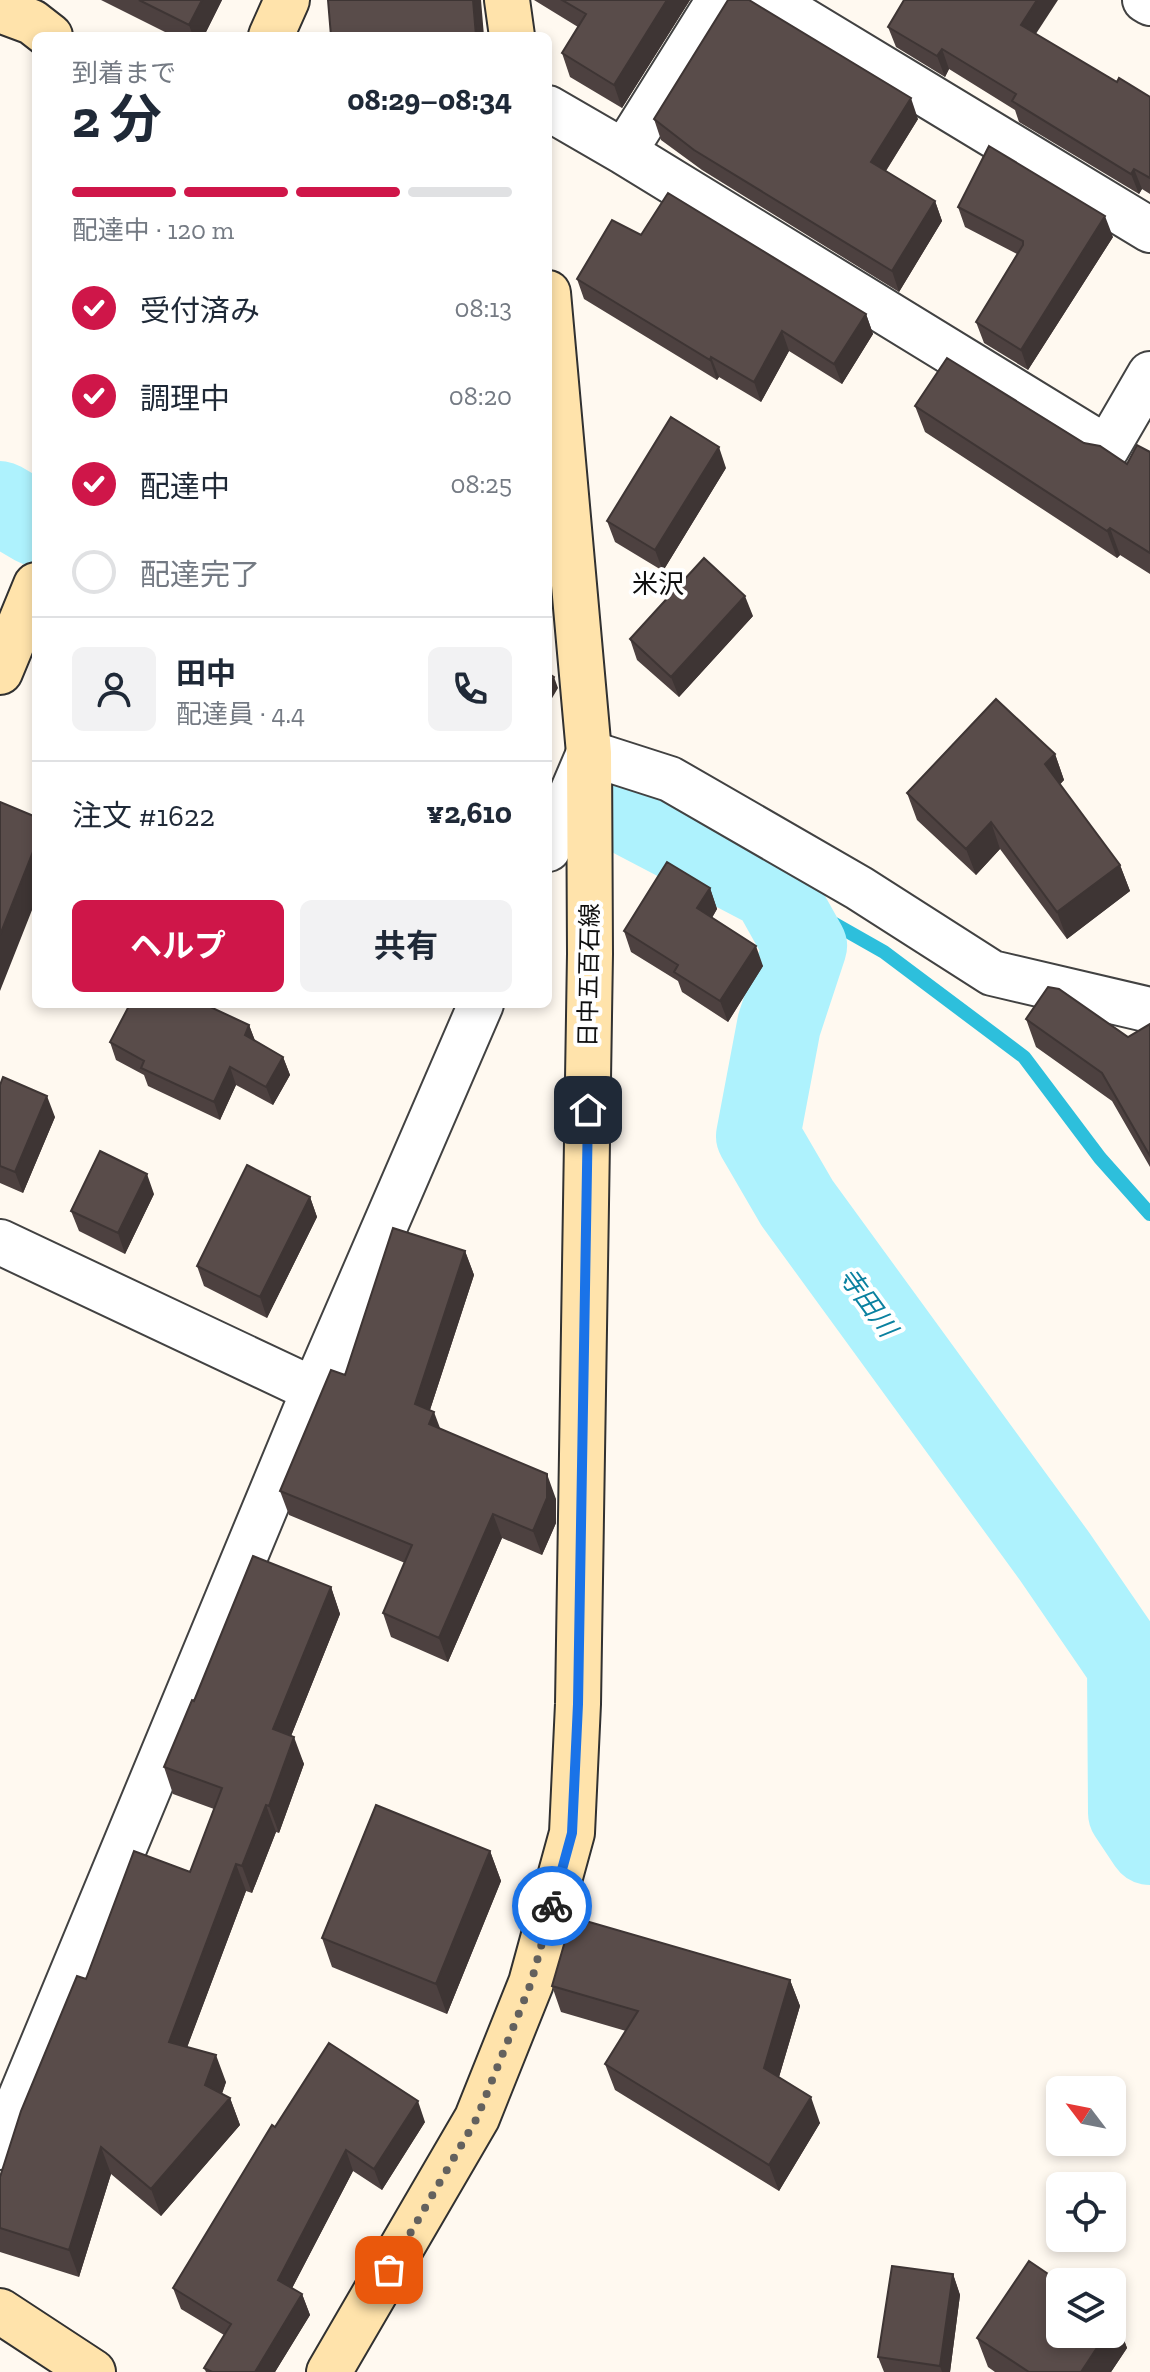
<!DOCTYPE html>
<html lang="ja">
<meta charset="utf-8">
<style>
body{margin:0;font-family:"Zilla Slab","Noto Sans JP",serif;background:#f2f2f3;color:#1f2937;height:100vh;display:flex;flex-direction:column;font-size:30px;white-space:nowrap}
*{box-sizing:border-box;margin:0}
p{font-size:26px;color:#747a83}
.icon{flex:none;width:44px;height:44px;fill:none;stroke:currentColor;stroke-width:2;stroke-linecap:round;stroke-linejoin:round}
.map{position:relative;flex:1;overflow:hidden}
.panel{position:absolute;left:32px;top:32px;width:520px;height:976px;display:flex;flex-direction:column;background:#fff;border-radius:12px;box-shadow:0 4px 12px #0003}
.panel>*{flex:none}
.needle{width:52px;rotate:302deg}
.fabs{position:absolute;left:1046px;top:2076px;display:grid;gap:16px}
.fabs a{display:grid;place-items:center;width:80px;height:80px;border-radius:12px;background:#fff;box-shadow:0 4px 12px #0003;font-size:40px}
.pin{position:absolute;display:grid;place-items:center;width:68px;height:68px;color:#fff;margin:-34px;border-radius:16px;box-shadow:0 4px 12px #0006}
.courier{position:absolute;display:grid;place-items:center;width:80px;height:80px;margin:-40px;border:6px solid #1a73e8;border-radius:50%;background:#fff;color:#222;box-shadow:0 2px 10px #0007}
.overview em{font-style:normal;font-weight:700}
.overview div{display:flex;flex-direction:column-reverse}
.overview{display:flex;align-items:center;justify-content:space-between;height:136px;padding:0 40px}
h1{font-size:52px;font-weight:700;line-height:60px}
.bar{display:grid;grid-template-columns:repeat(4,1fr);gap:12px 8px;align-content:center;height:96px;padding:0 40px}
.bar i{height:10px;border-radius:6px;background:#e0e1e3}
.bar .on{background:#cf1649}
.bar p{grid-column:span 4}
.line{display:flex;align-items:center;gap:20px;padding:0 40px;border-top:2px solid #e0e1e3}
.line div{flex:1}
.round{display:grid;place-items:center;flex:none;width:84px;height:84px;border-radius:12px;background:#f2f2f3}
ol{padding:0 40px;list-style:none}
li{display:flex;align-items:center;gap:24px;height:88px}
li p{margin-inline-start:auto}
li .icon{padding:8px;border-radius:50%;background:#cf1649;color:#fff;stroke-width:4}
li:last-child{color:#747a83}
li i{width:44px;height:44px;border:4px solid #e0e1e3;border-radius:50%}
.cta{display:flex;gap:16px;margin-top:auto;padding:16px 40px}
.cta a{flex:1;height:92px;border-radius:12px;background:#cf1649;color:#fff;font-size:32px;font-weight:700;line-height:92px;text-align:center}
.cta a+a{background:#f2f2f3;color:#1f2937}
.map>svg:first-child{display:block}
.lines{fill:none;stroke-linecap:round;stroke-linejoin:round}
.stream{stroke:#2dbfdc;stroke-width:14}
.river{stroke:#aef2fd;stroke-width:84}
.street-casing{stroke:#424242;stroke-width:48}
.secondary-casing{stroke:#313131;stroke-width:48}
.street{stroke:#fff;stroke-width:44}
.secondary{stroke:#ffe3ab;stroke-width:44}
.wall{fill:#4d4140}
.shaded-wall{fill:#3e3534}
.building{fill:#594c4a;stroke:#3e3534;stroke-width:2}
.done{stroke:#63615e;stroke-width:8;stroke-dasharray:0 14.4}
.route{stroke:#1a73e8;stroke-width:10}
.labels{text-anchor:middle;stroke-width:8;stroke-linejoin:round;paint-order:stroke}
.street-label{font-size:24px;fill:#0f0f0f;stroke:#fff}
.neighbourhood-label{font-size:26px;fill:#0f0f0f;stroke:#fff}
.water-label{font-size:26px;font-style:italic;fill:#0a81a0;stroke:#fff}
</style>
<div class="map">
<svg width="1150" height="2372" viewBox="0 0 1150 2372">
<rect width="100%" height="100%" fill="#fff9f0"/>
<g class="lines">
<!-- stream -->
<path class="stream" d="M 773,889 L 884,952 L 1024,1057 L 1100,1158 L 1150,1214"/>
<!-- river -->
<path class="river" d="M 0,503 L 36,524
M 622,810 L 773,889 L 805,946 L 779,1025 L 758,1136 L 797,1203 L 1055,1557 L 1129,1665 L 1130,1813 L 1150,1843"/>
<defs>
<path id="street" d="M 770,0 L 1150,230
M 1145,0 L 1150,3
M 548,108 L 624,152 L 719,0
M 624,152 L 1107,448 L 1150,374
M 548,849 L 589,753 L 670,779 L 859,888 L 992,973 L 1150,1010
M 0,1242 L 314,1390
M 0,2147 L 314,1390 L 481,1004"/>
<path id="secondary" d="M 507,0 L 512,36
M 0,10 L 32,22 L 50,36
M 271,36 L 287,0
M 0,672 L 36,585
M 0,2311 L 93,2372
M 329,2372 L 477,2118 L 531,1983 L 572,1833 L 578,1704 L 590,954 L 589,753 L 548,293"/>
</defs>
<!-- street casing -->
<use href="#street" class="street-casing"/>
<!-- secondary casing -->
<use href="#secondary" class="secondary-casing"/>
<!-- street -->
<use href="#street" class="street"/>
<!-- secondary -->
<use href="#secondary" class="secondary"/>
</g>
<!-- wall -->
<path class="wall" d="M 101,0 L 222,0 L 204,36 L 173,36 Z
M 534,0 L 690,0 L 622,108 L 570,77 L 562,53 L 578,27 Z
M 888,27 L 1036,34 L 1117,82 L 1150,97 L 1150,194 L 1142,189 L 1139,194 L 1019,122 L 1015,110 L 949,69 L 945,77 L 896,47 Z
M 654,119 L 918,119 L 886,171 L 935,201 L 942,221 L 899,292 L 702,170 L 661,140 Z
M 958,207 L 1113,237 L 1028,370 L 984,343 L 976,322 L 1017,254 L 965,227 Z
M 641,235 L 866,314 L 873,334 L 842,384 L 789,351 L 761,402 L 719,377 L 717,380 L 584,299 L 577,279 Z
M 915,406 L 1084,443 L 1127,464 L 1150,452 L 1150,574 L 1120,555 L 1117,558 L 925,432 Z
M 726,468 L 663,571 L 615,542 L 607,521 Z
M 753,616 L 679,697 L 637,660 L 630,639 Z
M 1055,754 L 1064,780 L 1060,784 L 1120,865 L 1130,891 L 1067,939 L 1000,849 L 976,875 L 917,820 L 907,793 Z
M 710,888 L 717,909 L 712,918 L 763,966 L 728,1022 L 682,992 L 678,981 L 631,952 L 624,931 Z
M 1026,1019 L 1128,1037 L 1150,1024 L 1150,1167 L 1112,1101 L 1036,1047 Z
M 249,1025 L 255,1041 L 283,1057 L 290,1075 L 273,1105 L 236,1085 L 220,1120 L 148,1086 L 144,1075 L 116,1060 L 110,1042 Z
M 0,1085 L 55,1117 L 23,1193 L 0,1183 Z
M 154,1194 L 125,1254 L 79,1231 L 71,1211 Z
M 310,1197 L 317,1217 L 267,1318 L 204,1286 L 197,1266 Z
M 465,1251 L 474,1275 L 430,1410 L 440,1429 L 556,1499 L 556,1523 L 542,1555 L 502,1538 L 448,1662 L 391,1637 L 383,1613 L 405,1563 L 289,1515 L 280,1491 L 345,1375 Z
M 331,1587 L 340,1614 L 291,1736 L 304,1764 L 279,1833 L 276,1832 L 252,1893 L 246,1891 L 187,2047 L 226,2082 L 222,2094 L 230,2098 L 240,2125 L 161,2216 L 111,2174 L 79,2277 L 0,2252 L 0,2177 L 86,1979 L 190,1872 L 214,1809 L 173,1794 L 164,1767 L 194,1701 Z
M 490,1851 L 501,1881 L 447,2014 L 332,1967 L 322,1938 Z
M 790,1980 L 800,2006 L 779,2077 L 820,2123 L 779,2191 L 615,2090 L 605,2064 L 626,2031 L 561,2012 L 552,1986 Z
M 425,2122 L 382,2190 L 353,2171 L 292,2288 L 302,2294 L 310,2315 L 275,2372 L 206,2372 L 204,2368 L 224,2335 L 181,2309 L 173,2288 L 275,2127 Z
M 953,2274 L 960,2295 L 950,2372 L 884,2372 L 878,2357 Z
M 1116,2319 L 1127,2348 L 1111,2372 L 995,2372 L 988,2367 L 977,2338 Z"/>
<!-- shaded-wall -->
<path class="shaded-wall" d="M 202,0 L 222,0 L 204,36 L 193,36 L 189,25 Z
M 473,0 L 481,0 L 484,36 L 476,36 Z
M 667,0 L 690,0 L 622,108 L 614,85 Z
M 1037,0 L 1058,0 L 1028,46 L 1021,25 Z
M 942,49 L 949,69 L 945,77 L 937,56 Z
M 911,98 L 918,119 L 878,183 L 871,162 Z
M 1134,169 L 1142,189 L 1139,194 L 1131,174 Z
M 935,201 L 942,221 L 899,292 L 892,271 Z
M 1105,216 L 1113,237 L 1028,370 L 1021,350 Z
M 866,314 L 873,334 L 842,384 L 834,364 Z
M 782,331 L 789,351 L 761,402 L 754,382 Z
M 711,357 L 719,377 L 717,380 L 710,360 Z
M 719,447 L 726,468 L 663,571 L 655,550 Z
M 1110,528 L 1120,555 L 1117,558 L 1107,531 Z
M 745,596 L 753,616 L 679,697 L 671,677 Z
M 554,677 L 558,688 L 548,705 L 548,688 Z
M 1055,754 L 1064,780 L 1055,790 L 1045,764 Z
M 991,822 L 1000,849 L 976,875 L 966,849 Z
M 36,844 L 36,900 L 0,991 L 0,935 Z
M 1120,865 L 1130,891 L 1067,939 L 1057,912 Z
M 710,888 L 717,909 L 705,929 L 697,908 Z
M 756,946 L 763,966 L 728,1022 L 720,1001 Z
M 249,1025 L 256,1043 L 245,1035 Z
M 283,1057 L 290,1075 L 273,1105 L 266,1087 Z
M 230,1067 L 236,1085 L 220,1120 L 214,1102 Z
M 47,1096 L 55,1117 L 23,1193 L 15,1172 Z
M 147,1174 L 154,1194 L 125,1254 L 118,1233 Z
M 310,1197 L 317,1217 L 267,1318 L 260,1297 Z
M 465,1251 L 474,1275 L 424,1428 L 415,1404 Z
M 434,1412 L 443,1436 L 429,1424 Z
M 547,1474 L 556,1499 L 556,1523 L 542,1555 L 533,1531 Z
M 493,1514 L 502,1538 L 448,1662 L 439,1638 Z
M 331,1587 L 340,1614 L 283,1756 L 273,1729 Z
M 294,1737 L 304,1764 L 279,1833 L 269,1806 Z
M 266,1805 L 276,1832 L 252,1893 L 242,1866 Z
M 490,1851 L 501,1881 L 447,2014 L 436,1984 Z
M 236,1864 L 246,1891 L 179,2069 L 169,2042 Z
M 790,1980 L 800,2006 L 774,2094 L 764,2068 Z
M 216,2055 L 226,2082 L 215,2112 L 205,2085 Z
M 811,2097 L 820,2123 L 779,2191 L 769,2165 Z
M 230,2098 L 240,2125 L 161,2216 L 151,2189 Z
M 418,2101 L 425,2122 L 382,2190 L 374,2169 Z
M 101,2147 L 111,2174 L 79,2277 L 69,2250 Z
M 346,2150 L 353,2171 L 286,2300 L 278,2280 Z
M 953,2274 L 960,2295 L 950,2372 L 942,2372 L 940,2366 Z
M 302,2294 L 310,2315 L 275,2372 L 255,2372 Z
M 1116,2319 L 1127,2348 L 1111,2372 L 1081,2372 L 1106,2334 L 1112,2334 L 1112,2326 Z"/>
<!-- building -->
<path class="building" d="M 139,0 L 202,0 L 189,25 Z
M 328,0 L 473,0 L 476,36 L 331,36 Z
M 562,0 L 667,0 L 614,85 L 562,53 L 586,14 Z
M 728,0 L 749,0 L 911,98 L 871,162 L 935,201 L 892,271 L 694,150 L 654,119 Z
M 904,0 L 1037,0 L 1021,25 L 1117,82 L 1119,78 L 1150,97 L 1150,178 L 1134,169 L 1131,174 L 1012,101 L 1016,94 L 942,49 L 937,56 L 888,27 Z
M 989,146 L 1105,216 L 1021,350 L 976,322 L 1023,245 L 1023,241 L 958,207 Z
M 668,193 L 866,314 L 834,364 L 782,331 L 754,382 L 711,357 L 710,360 L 577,279 L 612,220 L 641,235 Z
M 947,358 L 1084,443 L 1100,446 L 1127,464 L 1137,445 L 1150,452 L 1150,553 L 1110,528 L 1107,531 L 915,406 Z
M 671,417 L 719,447 L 655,550 L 607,521 Z
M 704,558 L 745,596 L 671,677 L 630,639 Z
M 548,673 L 554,677 L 548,688 Z
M 996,699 L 1055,754 L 1045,764 L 1120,865 L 1057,912 L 991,822 L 966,849 L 907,793 Z
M 0,802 L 36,817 L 36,844 L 0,935 Z
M 667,862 L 710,888 L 697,908 L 756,946 L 720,1001 L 674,972 L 678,965 L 624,931 Z
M 1048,987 L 1059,989 L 1128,1037 L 1150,1024 L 1150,1156 L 1102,1073 L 1026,1019 Z
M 130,1004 L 204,1004 L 249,1025 L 245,1035 L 283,1057 L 266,1087 L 230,1067 L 214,1102 L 141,1068 L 144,1061 L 110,1042 Z
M 3,1077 L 47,1096 L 15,1172 L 0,1166 L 0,1085 Z
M 100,1151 L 147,1174 L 118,1233 L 71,1211 Z
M 247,1165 L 310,1197 L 260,1297 L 197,1266 Z
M 393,1228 L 465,1251 L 415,1404 L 434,1412 L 429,1424 L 547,1474 L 547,1498 L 533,1531 L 493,1514 L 439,1638 L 383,1613 L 412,1545 L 280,1491 L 331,1370 L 345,1375 Z
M 253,1556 L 331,1587 L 273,1729 L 294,1737 L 269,1806 L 266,1805 L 242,1866 L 236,1864 L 169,2042 L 216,2055 L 205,2085 L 230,2098 L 151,2189 L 101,2147 L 69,2250 L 0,2228 L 0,2177 L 21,2111 L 77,1976 L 86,1979 L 134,1851 L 190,1872 L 222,1788 L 164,1767 L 192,1700 L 194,1701 Z
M 376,1805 L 490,1851 L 436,1984 L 322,1938 Z
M 572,1917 L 790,1980 L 764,2068 L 811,2097 L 769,2165 L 605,2064 L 638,2011 L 552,1986 Z
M 329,2043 L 418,2101 L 374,2169 L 346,2150 L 278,2280 L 302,2294 L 255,2372 L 212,2372 L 204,2368 L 231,2324 L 173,2288 L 272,2125 L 275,2127 Z
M 1029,2261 L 1060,2282 L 1060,2334 L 1106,2334 L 1081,2372 L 1029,2372 L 977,2338 Z
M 892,2266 L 953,2274 L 940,2366 L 878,2357 Z"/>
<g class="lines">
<!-- done -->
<path class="done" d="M 389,2270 L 477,2118 L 531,1983 L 552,1906"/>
<!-- route -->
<path class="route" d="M 552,1906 L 572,1833 L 578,1704 L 588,1110"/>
</g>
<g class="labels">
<!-- street labels -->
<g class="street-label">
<text transform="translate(589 975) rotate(-89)" y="8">日中五百石線</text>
</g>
<!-- neighbourhood labels -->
<g class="neighbourhood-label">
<text x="658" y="593">米沢</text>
</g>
<!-- water labels -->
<g class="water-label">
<text transform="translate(868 1302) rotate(54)" y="9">寺田川</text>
</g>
</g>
</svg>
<div class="fabs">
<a><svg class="needle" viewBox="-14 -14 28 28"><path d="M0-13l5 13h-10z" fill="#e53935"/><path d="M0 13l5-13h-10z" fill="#747a83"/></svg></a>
<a><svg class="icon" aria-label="locate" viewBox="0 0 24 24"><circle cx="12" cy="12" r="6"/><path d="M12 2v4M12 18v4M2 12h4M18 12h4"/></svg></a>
<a><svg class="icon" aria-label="layers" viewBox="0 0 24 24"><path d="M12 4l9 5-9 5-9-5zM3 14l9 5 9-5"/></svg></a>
</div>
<div class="pin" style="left:389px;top:2270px;background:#ea580c"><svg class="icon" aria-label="bag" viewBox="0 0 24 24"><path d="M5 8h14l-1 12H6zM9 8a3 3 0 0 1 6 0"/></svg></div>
<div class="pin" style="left:588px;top:1110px;background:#1f2937"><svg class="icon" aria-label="home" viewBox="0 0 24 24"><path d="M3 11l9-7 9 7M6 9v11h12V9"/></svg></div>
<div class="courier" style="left:552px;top:1906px"><svg class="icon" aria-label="bike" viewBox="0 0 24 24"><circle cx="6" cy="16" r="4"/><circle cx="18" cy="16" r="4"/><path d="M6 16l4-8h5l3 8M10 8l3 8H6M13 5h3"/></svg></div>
<section class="panel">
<div class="overview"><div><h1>2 分</h1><p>到着まで</p></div><em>08:29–08:34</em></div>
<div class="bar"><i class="on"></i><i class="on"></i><i class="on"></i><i></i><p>配達中 · 120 m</p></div>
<ol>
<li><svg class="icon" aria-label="check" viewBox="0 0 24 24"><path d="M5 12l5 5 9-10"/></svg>受付済み<p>08:13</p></li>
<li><svg class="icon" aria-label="check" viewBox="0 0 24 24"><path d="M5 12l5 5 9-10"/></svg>調理中<p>08:20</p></li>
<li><svg class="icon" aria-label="check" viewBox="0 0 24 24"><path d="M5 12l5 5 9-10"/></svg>配達中<p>08:25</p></li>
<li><i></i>配達完了</li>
</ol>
<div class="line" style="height:144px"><a class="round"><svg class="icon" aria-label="person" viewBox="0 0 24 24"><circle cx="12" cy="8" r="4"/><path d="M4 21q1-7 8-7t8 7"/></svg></a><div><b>田中</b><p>配達員 · 4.4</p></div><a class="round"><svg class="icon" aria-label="phone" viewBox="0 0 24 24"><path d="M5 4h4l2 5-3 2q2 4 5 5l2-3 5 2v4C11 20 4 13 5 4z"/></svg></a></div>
<div class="line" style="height:104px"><div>注文 #1622</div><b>¥2,610</b></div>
<div class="cta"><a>ヘルプ</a><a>共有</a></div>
</section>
</div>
